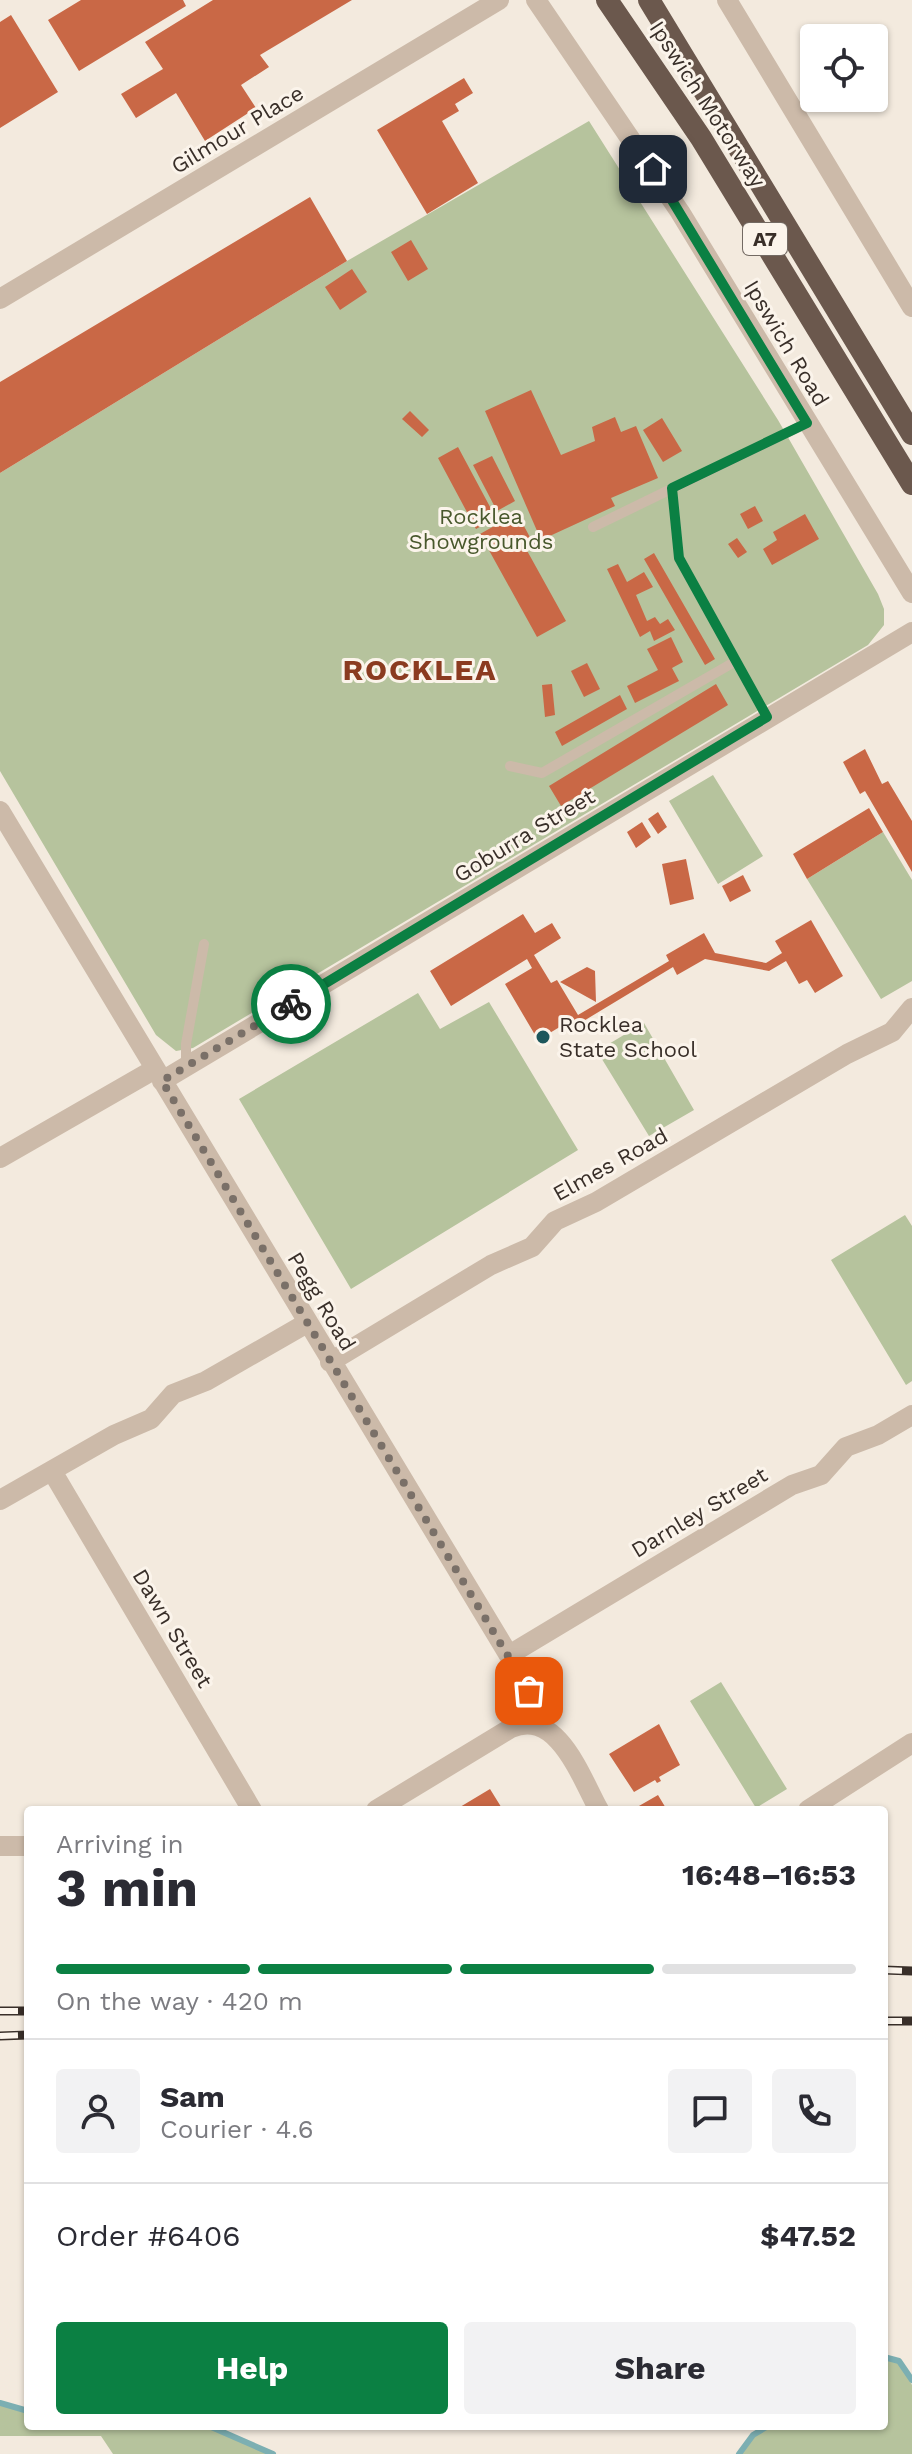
<!DOCTYPE html>
<meta charset="utf-8">
<style>
body{margin:0;font-family:"Work Sans",sans-serif;background:#f2f2f3;color:#2b2b33;height:100vh;display:flex;flex-direction:column;font-size:30px;white-space:nowrap}
*{box-sizing:border-box;margin:0}
p{font-size:26px;color:#7c7c81}
.icon{flex:none;width:44px;height:44px;fill:none;stroke:currentColor;stroke-width:2;stroke-linecap:round;stroke-linejoin:round}
.map{position:relative;flex:1;overflow:hidden}
.details{position:absolute;left:24px;top:1806px;width:864px;height:624px;display:flex;flex-direction:column;background:#fff;border-radius:8px;box-shadow:0 2px 6px #0004}
.details>*{flex:none}
.buttons{position:absolute;left:800px;top:24px;display:grid;gap:16px}
.buttons a{display:grid;place-items:center;width:88px;height:88px;border-radius:8px;background:#fff;box-shadow:0 2px 6px #0004;font-size:40px}
.pin{position:absolute;display:grid;place-items:center;width:68px;height:68px;color:#fff;margin:-34px;border-radius:16px;box-shadow:0 4px 12px #0006}
.courier{position:absolute;display:grid;place-items:center;width:80px;height:80px;margin:-40px;border:6px solid #0b8043;border-radius:50%;background:#fff;color:#222;box-shadow:0 2px 10px #0007}
.headline em{font-style:normal;font-weight:700}
.headline div{display:flex;flex-direction:column-reverse}
.headline{display:flex;align-items:center;justify-content:space-between;height:136px;padding:0 32px}
h1{font-size:52px;font-weight:700;line-height:60px}
.bar{display:grid;grid-template-columns:repeat(4,1fr);gap:12px 8px;align-content:center;height:96px;padding:0 32px}
.bar i{height:10px;border-radius:6px;background:#e1e1e2}
.bar .selected{background:#0b8043}
.bar p{grid-column:span 4}
.line{display:flex;align-items:center;gap:20px;padding:0 32px;border-top:2px solid #e1e1e2}
.line div{flex:1}
.round{display:grid;place-items:center;flex:none;width:84px;height:84px;border-radius:8px;background:#f2f2f3}
.action{display:flex;gap:16px;margin-top:auto;padding:16px 32px}
.action a{flex:1;height:92px;border-radius:8px;background:#0b8043;color:#fff;font-size:32px;font-weight:700;line-height:92px;text-align:center}
.action a+a{background:#f2f2f3;color:#2b2b33}
.map>svg:first-child{display:block}
.green{fill:#b6c39d}
.lines{fill:none;stroke-linecap:round;stroke-linejoin:round}
.stream{stroke:#7cafb2;stroke-width:6}
.building{fill:#c96846}
.service{stroke:#ccbaa9;stroke-width:10}
.minor{stroke:#ccbaa9;stroke-width:20}
.tertiary{stroke:#ccbaa9;stroke-width:20}
.trunk{stroke:#6b584d;stroke-width:22}
.rail-casing{stroke:#392f29;stroke-width:9}
.rail{stroke:#fbf4eb;stroke-width:6;stroke-dasharray:18;stroke-linecap:butt}
.done{stroke:#7a7068;stroke-width:8;stroke-dasharray:0 14.4}
.route{stroke:#0b8043;stroke-width:10}
.poi-dot{fill:#1d575c;stroke:#fbf4eb;stroke-width:3}
.labels{text-anchor:middle;stroke-width:6;stroke-linejoin:round;paint-order:stroke}
.shield{fill:#fbf4eb;stroke:#736a63;stroke-width:2}
.shield-label{font-size:20px;font-weight:bold;fill:#392f29}
.street-label{font-size:22px;fill:#392f29;stroke:#fbf4eb}
.park-label{font-size:22px;fill:#48582c;stroke:#fbf4eb}
.poi-label{font-size:22px;fill:#392f29;stroke:#fbf4eb;text-anchor:start}
.district-label{font-size:30px;font-weight:bold;letter-spacing:2px;fill:#8b3b20;stroke:#fbf4eb}
</style>
<div class="map">
<svg width="912" height="2454" viewBox="0 0 912 2454">
<rect width="100%" height="100%" fill="#f3eade"/>
<!-- green -->
<path class="green" d="M 589,121 L 778,420 L 878,594 L 884,609 L 884,625 L 868,645 L 193,1048 L 176,1051 L 156,1035 L 0,771 L 0,473 L 347,261 Z
M 713,775 L 763,856 L 718,884 L 669,801 Z
M 883,832 L 912,880 L 912,981 L 881,999 L 807,879 Z
M 418,993 L 440,1029 L 489,1002 L 578,1150 L 351,1289 L 239,1099 Z
M 644,1023 L 694,1110 L 649,1136 L 597,1051 Z
M 905,1215 L 912,1226 L 912,1381 L 906,1385 L 831,1260 Z
M 721,1682 L 787,1789 L 756,1808 L 690,1701 Z
M 884,2357 L 899,2361 L 912,2385 L 912,2454 L 739,2454 L 753,2435 L 768,2426 L 884,2426 Z
M 0,2403 L 28,2411 L 28,2426 L 209,2426 L 273,2454 L 113,2454 L 101,2436 L 0,2436 Z"/>
<g class="lines">
<!-- stream -->
<path class="stream" d="M 884,2357 L 899,2361 L 912,2380
M 0,2403 L 28,2411
M 209,2426 L 273,2454
M 739,2454 L 753,2435 L 768,2426"/>
</g>
<!-- building -->
<path class="building" d="M 81,0 L 183,0 L 186,6 L 79,71 L 48,20 Z
M 213,0 L 352,0 L 260,55 L 269,67 L 241,85 L 256,108 L 205,141 L 176,93 L 136,118 L 121,94 L 163,69 L 145,42 Z
M 11,15 L 58,92 L 0,128 L 0,22 Z
M 464,78 L 473,93 L 455,104 L 459,111 L 442,121 L 478,183 L 427,214 L 377,130 Z
M 310,197 L 347,261 L 0,473 L 0,382 Z
M 411,240 L 428,269 L 408,281 L 391,252 Z
M 352,269 L 367,292 L 340,310 L 325,287 Z
M 531,390 L 561,455 L 595,441 L 592,427 L 615,417 L 621,432 L 636,426 L 658,478 L 611,498 L 615,506 L 541,540 L 485,411 Z
M 410,411 L 429,430 L 422,437 L 402,419 Z
M 662,418 L 682,451 L 663,462 L 643,430 Z
M 458,447 L 496,518 L 476,529 L 438,458 Z
M 492,456 L 515,501 L 497,511 L 473,465 Z
M 755,506 L 763,521 L 748,529 L 740,514 Z
M 517,513 L 533,543 L 525,547 L 566,621 L 537,637 L 480,534 Z
M 805,514 L 819,539 L 772,565 L 763,549 L 777,540 L 773,532 Z
M 737,538 L 747,552 L 738,558 L 728,544 Z
M 654,553 L 715,659 L 705,665 L 644,559 Z
M 618,564 L 627,582 L 644,572 L 653,587 L 636,595 L 647,621 L 655,617 L 660,624 L 668,619 L 675,630 L 654,641 L 650,631 L 640,637 L 607,569 Z
M 671,637 L 683,662 L 672,668 L 679,681 L 635,703 L 627,686 L 658,670 L 647,649 Z
M 587,663 L 600,689 L 584,697 L 571,671 Z
M 552,684 L 555,715 L 545,717 L 542,685 Z
M 716,684 L 728,705 L 561,806 L 549,786 Z
M 620,695 L 627,709 L 562,746 L 555,732 Z
M 865,749 L 882,784 L 888,781 L 912,821 L 912,872 L 865,791 L 860,794 L 843,762 Z
M 869,808 L 883,832 L 807,879 L 793,854 Z
M 658,812 L 667,827 L 658,834 L 648,819 Z
M 642,822 L 651,837 L 636,848 L 627,832 Z
M 686,859 L 694,899 L 670,905 L 662,864 Z
M 743,875 L 751,891 L 730,902 L 722,886 Z
M 523,914 L 535,933 L 552,923 L 561,938 L 534,955 L 551,983 L 557,980 L 578,1015 L 669,961 L 666,955 L 704,933 L 715,953 L 766,963 L 782,953 L 775,941 L 811,920 L 843,976 L 815,993 L 807,980 L 799,984 L 786,961 L 769,971 L 705,959 L 677,975 L 673,967 L 572,1028 L 568,1022 L 538,1040 L 505,984 L 532,968 L 527,959 L 451,1006 L 430,971 Z
M 587,967 L 595,971 L 596,1002 L 560,982 Z
M 659,1724 L 680,1765 L 659,1777 L 661,1781 L 657,1783 L 655,1780 L 634,1792 L 609,1754 Z
M 490,1789 L 503,1810 L 455,1810 Z
M 658,1795 L 667,1810 L 632,1810 Z"/>
<g class="lines">
<!-- service -->
<path class="service" d="M 672,488 L 679,558 L 767,717
M 593,527 L 807,423
M 510,766 L 542,773 L 736,661
M 186,1067 L 186,1044 L 204,944"/>
<!-- minor -->
<path class="minor" d="M 727,0 L 912,307
M 0,299 L 499,0
M 0,811 L 525,1682 L 531,1697 L 533,1722
M 162,1081 L 912,632
M 0,1158 L 155,1069
M 330,1362 L 491,1265 L 532,1247 L 555,1221 L 596,1202 L 847,1054 L 892,1032 L 912,1008
M 52,1471 L 252,1810
M 0,1500 L 114,1435 L 151,1419 L 173,1394 L 206,1381 L 307,1323
M 509,1655 L 792,1485 L 821,1475 L 846,1447 L 878,1435 L 912,1415
M 376,1810 L 511,1728 C 558,1708 581,1778 599,1810
M 808,1810 L 912,1743
M 0,1846 L 28,1846"/>
<!-- tertiary -->
<path class="tertiary" d="M 536,0 L 680,212 L 912,593"/>
<!-- trunk -->
<path class="trunk" d="M 607,0 L 701,138 L 912,484
M 649,0 L 912,434"/>
<defs>
<path id="rail" d="M 884,1970 L 912,1971
M 0,2011 L 28,2011
M 884,2021 L 912,2021
M 0,2036 L 28,2035"/>
</defs>
<!-- rail casing -->
<use href="#rail" class="rail-casing"/>
<!-- rail -->
<use href="#rail" class="rail"/>
</g>
<g class="lines">
<!-- done -->
<path class="done" d="M 291,1004 L 162,1081 L 529,1691"/>
<!-- route -->
<path class="route" d="M 291,1004 L 767,717 L 679,558 L 672,488 L 807,423 L 653,169"/>
</g>
<!-- markers -->
<circle class="poi-dot" cx="543" cy="1037" r="8"/>
<g class="labels">
<!-- shield labels -->
<rect class="shield" x="743" y="223" width="44" height="32" rx="6"/>
<g class="shield-label">
<text x="765" y="246">A7</text>
</g>
<!-- street labels -->
<g class="street-label">
<text transform="translate(708 104) rotate(57)" y="8">Ipswich Motorway</text>
<text transform="translate(237 129) rotate(-31)" y="8">Gilmour Place</text>
<text transform="translate(787 343) rotate(59)" y="8">Ipswich Road</text>
<text transform="translate(524 835) rotate(-31)" y="8">Goburra Street</text>
<text transform="translate(610 1164) rotate(-29)" y="8">Elmes Road</text>
<text transform="translate(322 1301) rotate(59)" y="8">Pegg Road</text>
<text transform="translate(699 1512) rotate(-31)" y="8">Darnley Street</text>
<text transform="translate(173 1628) rotate(59)" y="8">Dawn Street</text>
</g>
<!-- park labels -->
<g class="park-label">
<text x="481" y="524">Rocklea<tspan x="481" dy="25">Showgrounds</tspan></text>
</g>
<!-- poi labels -->
<g class="poi-label">
<text x="559" y="1032">Rocklea<tspan x="559" dy="25">State School</tspan></text>
</g>
<!-- district labels -->
<g class="district-label">
<text x="420" y="680">ROCKLEA</text>
</g>
</g>
</svg>
<div class="buttons">
<a><svg class="icon" aria-label="locate" viewBox="0 0 24 24"><circle cx="12" cy="12" r="6"/><path d="M12 2v4M12 18v4M2 12h4M18 12h4"/></svg></a>
</div>
<div class="pin" style="left:529px;top:1691px;background:#ea580c"><svg class="icon" aria-label="bag" viewBox="0 0 24 24"><path d="M5 8h14l-1 12H6zM9 8a3 3 0 0 1 6 0"/></svg></div>
<div class="pin" style="left:653px;top:169px;background:#1f2937"><svg class="icon" aria-label="home" viewBox="0 0 24 24"><path d="M3 11l9-7 9 7M6 9v11h12V9"/></svg></div>
<div class="courier" style="left:291px;top:1004px"><svg class="icon" aria-label="bike" viewBox="0 0 24 24"><circle cx="6" cy="16" r="4"/><circle cx="18" cy="16" r="4"/><path d="M6 16l4-8h5l3 8M10 8l3 8H6M13 5h3"/></svg></div>
<section class="details">
<div class="headline"><div><h1>3 min</h1><p>Arriving in</p></div><em>16:48–16:53</em></div>
<div class="bar"><i class="selected"></i><i class="selected"></i><i class="selected"></i><i></i><p>On the way · 420 m</p></div>
<div class="line" style="height:144px"><a class="round"><svg class="icon" aria-label="person" viewBox="0 0 24 24"><circle cx="12" cy="8" r="4"/><path d="M4 21q1-7 8-7t8 7"/></svg></a><div><b>Sam</b><p>Courier · 4.6</p></div><a class="round"><svg class="icon" aria-label="chat" viewBox="0 0 24 24"><path d="M4 5h16v11H9l-5 4z"/></svg></a><a class="round"><svg class="icon" aria-label="phone" viewBox="0 0 24 24"><path d="M5 4h4l2 5-3 2q2 4 5 5l2-3 5 2v4C11 20 4 13 5 4z"/></svg></a></div>
<div class="line" style="height:104px"><div>Order #6406</div><b>$47.52</b></div>
<div class="action"><a>Help</a><a>Share</a></div>
</section>
</div>
